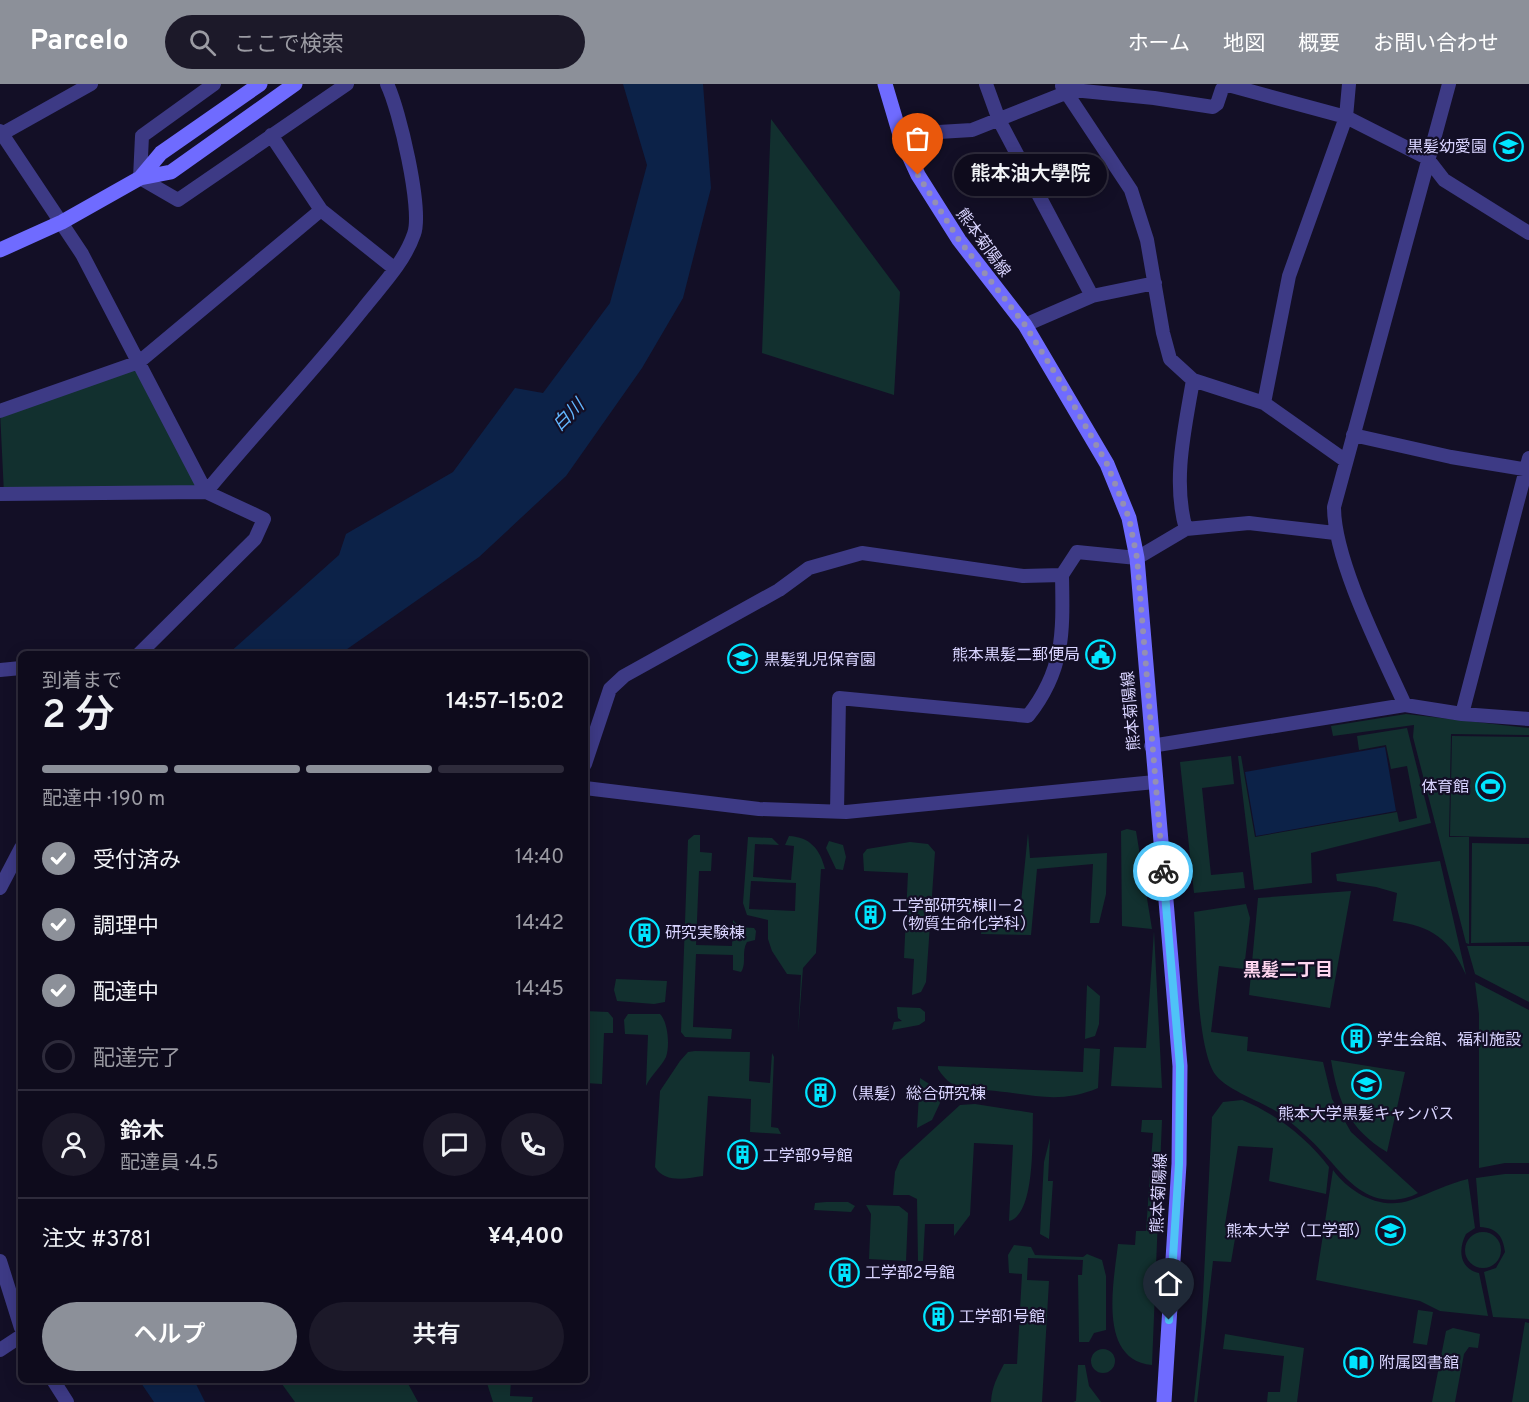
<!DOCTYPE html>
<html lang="ja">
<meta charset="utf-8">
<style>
body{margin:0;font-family:Overpass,"Noto Sans JP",sans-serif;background:#1c1929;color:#f1f3f6;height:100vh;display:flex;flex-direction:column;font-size:22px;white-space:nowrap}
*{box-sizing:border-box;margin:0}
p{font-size:20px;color:#9b9ba3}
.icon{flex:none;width:33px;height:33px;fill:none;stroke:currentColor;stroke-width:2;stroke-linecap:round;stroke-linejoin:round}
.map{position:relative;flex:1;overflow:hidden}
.details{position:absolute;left:18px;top:567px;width:570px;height:732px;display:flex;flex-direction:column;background:#0e0b1c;border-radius:9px;box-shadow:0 3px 15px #0003,0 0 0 2px #2e2b3b}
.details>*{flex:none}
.pin{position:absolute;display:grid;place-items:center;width:51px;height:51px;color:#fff;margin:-62px -26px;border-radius:50% 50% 50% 0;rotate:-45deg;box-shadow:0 0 6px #0007}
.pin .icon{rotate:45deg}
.courier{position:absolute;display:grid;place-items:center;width:60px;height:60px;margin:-30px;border:4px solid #4fc3f7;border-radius:50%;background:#fff;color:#222;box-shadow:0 2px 8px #0007}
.bubble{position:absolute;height:42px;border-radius:21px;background:#0e0b1c;box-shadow:0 3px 15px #0003,0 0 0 2px #2e2b3b;font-size:20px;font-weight:600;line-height:42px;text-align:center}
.overview em{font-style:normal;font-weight:600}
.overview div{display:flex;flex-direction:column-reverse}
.overview{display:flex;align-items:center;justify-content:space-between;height:102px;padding:0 24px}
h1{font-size:39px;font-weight:600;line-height:45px}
.bar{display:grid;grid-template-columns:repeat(4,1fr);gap:9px 6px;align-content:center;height:72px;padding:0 24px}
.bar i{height:8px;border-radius:4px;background:#2e2b3b}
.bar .on{background:#8c9099}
.bar p{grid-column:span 4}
.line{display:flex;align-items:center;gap:15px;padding:0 24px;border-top:2px solid #2e2b3b}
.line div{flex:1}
.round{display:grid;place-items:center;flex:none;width:63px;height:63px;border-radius:32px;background:#1c1929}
ol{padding:0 24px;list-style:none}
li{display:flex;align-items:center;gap:18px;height:66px}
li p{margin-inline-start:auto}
li .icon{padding:6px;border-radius:50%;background:#8c9099;color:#fff;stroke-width:4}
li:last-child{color:#9b9ba3}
li i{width:33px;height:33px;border:3px solid #2e2b3b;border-radius:50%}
.action{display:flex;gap:12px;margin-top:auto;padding:12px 24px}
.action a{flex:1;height:69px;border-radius:36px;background:#8c9099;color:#fff;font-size:24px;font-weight:600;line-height:69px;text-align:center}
.action a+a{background:#1c1929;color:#f1f3f6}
header{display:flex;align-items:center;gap:36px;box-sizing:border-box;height:84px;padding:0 30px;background:#8c9099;color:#fff}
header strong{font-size:28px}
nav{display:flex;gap:33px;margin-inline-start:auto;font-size:21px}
.search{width:420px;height:54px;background:#1c1929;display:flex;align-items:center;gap:15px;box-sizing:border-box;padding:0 21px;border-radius:33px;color:#9b9ba3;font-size:22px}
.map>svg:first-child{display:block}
.green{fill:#12302f;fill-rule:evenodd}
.water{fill:#0c2248}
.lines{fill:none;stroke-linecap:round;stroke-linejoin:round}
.street{stroke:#3d3a85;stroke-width:14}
.secondary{stroke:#6f6bff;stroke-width:15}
.done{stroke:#948fb3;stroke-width:6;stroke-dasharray:0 10.8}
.route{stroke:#4fc3f7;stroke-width:8}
.labels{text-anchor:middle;stroke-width:4.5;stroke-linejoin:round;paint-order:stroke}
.poi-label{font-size:16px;fill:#d9d4ff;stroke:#130f26;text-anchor:start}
.street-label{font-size:16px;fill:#d9d4ff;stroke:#130f26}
.water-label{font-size:18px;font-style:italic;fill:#62b6ff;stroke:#130f26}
.neighbourhood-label{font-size:18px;font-weight:bold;fill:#ffd6f0;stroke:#130f26}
</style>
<header>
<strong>Parcelo</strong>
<div class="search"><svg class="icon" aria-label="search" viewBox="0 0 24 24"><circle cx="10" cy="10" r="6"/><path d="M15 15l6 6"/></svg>ここで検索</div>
<nav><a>ホーム</a><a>地図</a><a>概要</a><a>お問い合わせ</a></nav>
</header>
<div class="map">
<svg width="1529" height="1318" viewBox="0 0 1529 1318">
<rect width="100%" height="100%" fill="#130f26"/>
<!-- green -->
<path class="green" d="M 771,35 L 900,208 L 894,311 L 762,269 Z
M 139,278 L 206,408 L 4,410 L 0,327 Z
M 1406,630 L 1529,644 L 1529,651 L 1451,650 L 1449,753 L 1469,753 L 1469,860 L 1466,859 L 1413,653 L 1414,641 L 1333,652 L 1331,642 Z
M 1407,644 L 1431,739 L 1311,769 L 1312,799 L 1254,806 L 1238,672 L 1241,672 L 1255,753 L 1397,728 L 1399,738 L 1417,734 L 1407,682 L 1391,685 L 1386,661 L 1359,666 L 1357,652 Z
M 1452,652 L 1529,653 L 1529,754 L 1450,752 Z
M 1231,672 L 1234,700 L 1202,704 L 1211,791 L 1243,788 L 1245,804 L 1194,809 L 1180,678 Z
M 1127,745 L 1136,747 L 1152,845 L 1122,842 L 1121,747 Z
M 1028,749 L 1030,774 L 1107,769 L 1106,810 L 1099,839 L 1090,839 L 1093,780 L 1037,785 L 1031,851 L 981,850 L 982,842 L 1015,841 L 1019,838 Z
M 694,751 L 700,751 L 700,768 L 712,769 L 711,787 L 699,787 L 696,861 L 732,862 L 733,836 L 739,843 L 754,844 L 756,847 L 755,856 L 747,858 C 741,868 747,879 741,888 L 733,886 L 733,871 L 696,870 L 693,943 L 732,945 L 731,955 L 685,953 L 681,948 L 688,756 Z
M 789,752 C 810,753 820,765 825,785 L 821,785 L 816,869 L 803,884 L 798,950 L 801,891 L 787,890 L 772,867 L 768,855 L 768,836 L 747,831 L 743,819 L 748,753 L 772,754 L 779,761 L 755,760 L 753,793 L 791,796 L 794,762 L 785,761 ZM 751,797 L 796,799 L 795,827 L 749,825 Z
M 829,757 L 843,761 L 846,773 L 843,786 L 836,785 L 826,764 Z
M 910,758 L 928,760 L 935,768 L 926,898 L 921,908 L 912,911 L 914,875 L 904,874 L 908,789 L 864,787 L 863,770 L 867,765 Z
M 1472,759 L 1529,760 L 1529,858 L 1471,859 Z
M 1440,777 L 1466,891 C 1450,855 1432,842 1393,837 L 1397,809 L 1376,803 L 1337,797 L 1336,790 Z
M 1351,807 L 1330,924 L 1249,911 L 1258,814 Z
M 1246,820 L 1250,834 L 1244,885 L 1219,882 L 1211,948 L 1248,953 L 1247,967 L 1323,978 L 1332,1015 L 1351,1048 L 1418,1109 C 1406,1116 1388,1118 1374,1113 C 1351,1104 1339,1086 1323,1069 C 1312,1056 1296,1043 1283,1032 C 1264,1017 1221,1006 1212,985 C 1196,950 1197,869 1194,828 Z
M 1154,847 L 1162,1004 L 1111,1002 L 1114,963 L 1146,964 Z
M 1467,862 L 1529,862 L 1529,918 L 1475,890 Z
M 616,895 L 667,897 L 665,918 L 654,920 L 617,917 L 614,906 Z
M 1475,898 L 1529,926 L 1529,1079 L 1505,1079 L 1479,1084 L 1479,930 Z
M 1087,901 L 1100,912 L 1099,940 L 1095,952 L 1085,955 Z
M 897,923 L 920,924 L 925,928 L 925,937 L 919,941 L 892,946 L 894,938 L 902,937 L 898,934 Z
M 585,927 L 608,928 L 613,934 L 613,949 L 604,949 L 602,1000 L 585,999 Z
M 628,930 L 660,930 C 668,938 670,962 666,973 C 661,983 651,991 646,1002 L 648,951 L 625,950 L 624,936 Z
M 1084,964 L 1100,965 L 1098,1004 C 1060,1020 1035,1011 996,1007 C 971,1004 955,1011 938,985 L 938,982 L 1083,988 Z
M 695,967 L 750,968 L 749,997 L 770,999 L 772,969 L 774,973 L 771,1043 L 778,1044 L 781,1050 L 750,1048 L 751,1015 L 708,1012 L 703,1092 C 688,1094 665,1100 655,1083 L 660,1007 L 680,977 L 688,968 Z
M 1331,976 L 1405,988 L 1387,1068 C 1349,1045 1338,1018 1331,976 Z
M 920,994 L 934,1003 L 940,1019 L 932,1036 L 917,1044 Z
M 1242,1016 C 1275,1029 1308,1055 1329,1083 L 1326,1110 L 1269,1097 L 1273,1064 L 1238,1062 L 1225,1140 L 1237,1143 L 1231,1178 L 1213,1177 L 1197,1318 L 1194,1318 L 1201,1252 L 1212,1033 L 1223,1018 Z
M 975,1020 L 1033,1029 C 1032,1052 1036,1131 1009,1137 L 1013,1061 L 974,1059 L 970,1131 L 954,1152 L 954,1140 L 925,1140 L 923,1177 L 918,1177 L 917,1115 L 909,1111 L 893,1111 L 895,1088 L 900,1076 L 960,1021 Z
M 1142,1036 L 1162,1036 L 1152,1281 C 1097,1276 1114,1197 1118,1160 L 1135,1161 L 1136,1147 L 1146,1147 L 1153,1049 L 1141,1048 Z
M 1050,1054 L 1048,1097 L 1053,1097 L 1049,1155 L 1040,1150 L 1044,1078 Z
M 1333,1086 C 1350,1109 1381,1127 1411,1116 C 1431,1109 1447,1100 1468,1095 L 1475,1144 L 1466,1150 C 1458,1165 1459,1185 1479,1189 L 1488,1232 L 1440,1227 L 1420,1217 L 1316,1196 Z
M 1505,1090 L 1529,1090 L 1529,1235 L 1493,1233 L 1484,1188 L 1496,1184 L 1505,1168 C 1503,1152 1497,1144 1480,1143 L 1476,1094 Z
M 826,1118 L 848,1118 L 855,1122 L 851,1128 L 814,1126 L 815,1119 Z
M 866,1121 L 899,1122 L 908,1129 L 906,1177 L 869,1175 L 871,1130 Z
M1465 1166a18 18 0 1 1 36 0a18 18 0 1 1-36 0Z
M 1014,1161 L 1031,1163 L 1035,1171 L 1083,1173 L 1087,1170 L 1102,1176 L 1106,1192 L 1106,1246 L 1094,1249 L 1089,1258 L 1079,1258 L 1078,1191 L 1082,1191 L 1083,1176 L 1028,1174 L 1027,1196 L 1049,1197 L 1042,1318 L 991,1318 C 992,1302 997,1294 1004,1280 L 1017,1280 L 1022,1190 L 1009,1189 L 1008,1171 Z
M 1418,1226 L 1433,1228 L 1427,1261 L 1413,1259 Z
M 1525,1238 L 1529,1239 L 1529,1318 L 1512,1318 Z
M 1453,1244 L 1480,1250 L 1478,1264 L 1469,1263 L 1464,1270 L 1455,1318 L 1432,1318 L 1446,1247 Z
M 1225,1250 L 1304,1264 L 1297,1318 L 1267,1318 L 1268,1308 L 1280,1308 L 1284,1272 L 1223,1265 Z
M1091 1277a12 12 0 1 1 24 0a12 12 0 1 1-24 0Z
M 1078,1281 L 1085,1281 L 1089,1302 L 1101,1318 L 1073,1318 L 1076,1317 Z
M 279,1296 L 406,1296 L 418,1318 L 295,1318 Z
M 486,1296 L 511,1296 L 510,1312 L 533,1313 L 532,1318 L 493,1318 Z"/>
<!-- water -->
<path class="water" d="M 623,0 L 703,0 L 711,104 L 683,214 L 642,284 L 566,392 L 479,473 L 340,570 L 228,570 L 339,471 L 346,450 L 453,388 L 515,304 L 543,309 L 610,219 L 647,81 Z
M 1385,663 L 1396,727 L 1256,752 L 1245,688 Z
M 139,1296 L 194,1296 L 205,1318 L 154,1318 Z"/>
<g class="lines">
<!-- street -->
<path class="street" d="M 214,0 L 142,52 L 140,94 L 178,116 L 347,0
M 986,0 L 999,36 L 1092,212
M 1062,2 L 1131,106 L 1147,156 L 1163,249 L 1170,275 L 1193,296 L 1264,319 L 1346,377
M 0,47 L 82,170 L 206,408
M 0,51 L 91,0
M 271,51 L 321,126 L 395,185
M 901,54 L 922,49 L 972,46 L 1073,6 L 1154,14 L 1213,23 L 1217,20 L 1222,5 L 1228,1 L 1346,33 L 1427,74 L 1444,96 L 1529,149
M 1025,241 L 1092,212 L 1155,199
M 1264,319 L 1289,192 L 1346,33 L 1349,0
M 0,327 L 139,278 L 321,126
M 1353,351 L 1451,373 L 1529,386
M 206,408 C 257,346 313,288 363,225 C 381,202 404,179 414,150 C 423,126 399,24 387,0
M 0,410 L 206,408 L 264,435 L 255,455 L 139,570
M 1186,445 C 1172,397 1185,344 1193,296
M 0,586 L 21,584
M 1405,621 C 1382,570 1334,477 1334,423 L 1449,0
M 1462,630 L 1529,374
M 1151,662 L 1405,621 L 1462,630 L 1529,635
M 585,680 L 610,605 L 624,592 L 779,506 L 809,484 L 862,469 L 1023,492 L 1062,491 L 1077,468 L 1137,474 L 1186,445 L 1249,439 L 1335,449
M 585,704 L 759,725 L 846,728 L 1155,698
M 837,728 L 839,614 L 1028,632 C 1065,585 1063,547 1062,491
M 0,804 L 21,764
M 0,1177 L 21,1244
M 0,1266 L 21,1252
M 53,1296 L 67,1318"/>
<!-- secondary -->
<path class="secondary" d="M 885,0 L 901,54 L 918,91 L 959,156 L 1025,241 L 1107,380 L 1129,434 L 1137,474 L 1180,982 L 1179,1080 L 1164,1318
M 140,94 L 161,69 L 260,0
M 0,166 L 62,138 L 140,94 L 171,88 L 295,0"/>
</g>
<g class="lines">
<!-- done -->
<path class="done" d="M 918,91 L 959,156 L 1025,241 L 1060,297 L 1107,380 L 1129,434 L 1137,474 L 1163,787"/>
<!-- route -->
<path class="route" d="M 1163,787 L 1180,982 L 1179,1080 L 1169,1236"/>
</g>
<!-- icons -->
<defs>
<symbol id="school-ring" viewBox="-11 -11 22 22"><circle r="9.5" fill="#130f26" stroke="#00e5ff" stroke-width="1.5"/><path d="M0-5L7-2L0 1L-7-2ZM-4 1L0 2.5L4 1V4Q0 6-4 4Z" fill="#00e5ff"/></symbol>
<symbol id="civic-ring" viewBox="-11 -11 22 22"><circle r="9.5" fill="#130f26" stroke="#00e5ff" stroke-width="1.5"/><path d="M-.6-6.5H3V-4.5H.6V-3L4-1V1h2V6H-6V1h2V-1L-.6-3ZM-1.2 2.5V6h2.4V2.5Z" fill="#00e5ff"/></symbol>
<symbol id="stadium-ring" viewBox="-11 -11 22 22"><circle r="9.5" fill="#130f26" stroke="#00e5ff" stroke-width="1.5"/><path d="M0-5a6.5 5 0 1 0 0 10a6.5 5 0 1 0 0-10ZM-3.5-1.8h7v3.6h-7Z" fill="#00e5ff"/></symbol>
<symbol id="building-ring" viewBox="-11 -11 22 22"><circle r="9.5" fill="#130f26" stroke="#00e5ff" stroke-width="1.5"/><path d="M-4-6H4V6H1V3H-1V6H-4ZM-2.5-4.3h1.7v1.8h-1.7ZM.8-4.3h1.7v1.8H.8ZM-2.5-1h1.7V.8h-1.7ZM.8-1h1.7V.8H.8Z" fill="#00e5ff"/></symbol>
<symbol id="university-ring" viewBox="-11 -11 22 22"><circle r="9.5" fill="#130f26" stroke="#00e5ff" stroke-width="1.5"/><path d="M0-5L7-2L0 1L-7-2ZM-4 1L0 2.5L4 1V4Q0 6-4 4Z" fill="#00e5ff"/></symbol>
<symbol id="library-ring" viewBox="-11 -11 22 22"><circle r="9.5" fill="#130f26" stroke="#00e5ff" stroke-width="1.5"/><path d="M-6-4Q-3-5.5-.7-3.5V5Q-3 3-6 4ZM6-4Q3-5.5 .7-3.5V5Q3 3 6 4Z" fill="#00e5ff"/></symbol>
</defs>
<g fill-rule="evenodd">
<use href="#school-ring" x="1492" y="46" width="33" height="33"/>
<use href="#civic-ring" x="1084" y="554" width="33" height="33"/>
<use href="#school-ring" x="726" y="558" width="33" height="33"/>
<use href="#stadium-ring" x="1474" y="686" width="33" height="33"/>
<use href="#building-ring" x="854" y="814" width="33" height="33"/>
<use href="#building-ring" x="628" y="832" width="33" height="33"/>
<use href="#building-ring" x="1340" y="938" width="33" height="33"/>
<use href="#university-ring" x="1350" y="984" width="33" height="33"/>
<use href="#building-ring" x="804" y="992" width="33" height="33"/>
<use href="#building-ring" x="726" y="1054" width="33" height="33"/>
<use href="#university-ring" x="1374" y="1130" width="33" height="33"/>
<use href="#building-ring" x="828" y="1172" width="33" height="33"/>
<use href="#building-ring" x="922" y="1216" width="33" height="33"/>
<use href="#library-ring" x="1342" y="1262" width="33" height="33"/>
</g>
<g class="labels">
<!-- poi labels -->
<g class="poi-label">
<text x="1487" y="68" text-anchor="end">黒髪幼愛園</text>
<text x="1080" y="576" text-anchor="end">熊本黒髪二郵便局</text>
<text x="764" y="581">黒髪乳児保育園</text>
<text x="1469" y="708" text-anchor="end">体育館</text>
<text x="892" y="827">工学部研究棟II－2<tspan x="892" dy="18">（物質生命化学科）</tspan></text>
<text x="665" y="854">研究実験棟</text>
<text x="1377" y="961">学生会館、福利施設</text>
<text x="842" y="1015">（黒髪）総合研究棟</text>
<text x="1366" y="1035" text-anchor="middle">熊本大学黒髪キャンパス</text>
<text x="763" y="1077">工学部9号館</text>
<text x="1370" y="1152" text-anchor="end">熊本大学（工学部）</text>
<text x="865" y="1194">工学部2号館</text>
<text x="959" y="1238">工学部1号館</text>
<text x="1379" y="1284">附属図書館</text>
</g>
<!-- street labels -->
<g class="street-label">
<text transform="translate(984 158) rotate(54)" y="6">熊本菊陽線</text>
<text transform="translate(1130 627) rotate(-95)" y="6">熊本菊陽線</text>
<text transform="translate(1158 1109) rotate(-87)" y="6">熊本菊陽線</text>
</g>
<!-- water labels -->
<g class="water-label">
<text transform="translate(568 331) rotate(-45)" y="6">白川</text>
</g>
<!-- neighbourhood labels -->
<g class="neighbourhood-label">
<text x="1288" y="892">黒髪二丁目</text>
</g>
</g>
</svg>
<div class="pin" style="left:918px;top:91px;background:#ea580c"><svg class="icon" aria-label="bag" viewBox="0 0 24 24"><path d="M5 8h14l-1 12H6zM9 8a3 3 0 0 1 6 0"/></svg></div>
<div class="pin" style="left:1169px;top:1236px;background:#1f2937"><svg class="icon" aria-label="home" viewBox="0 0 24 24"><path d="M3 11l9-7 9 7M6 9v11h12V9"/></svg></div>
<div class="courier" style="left:1163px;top:787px"><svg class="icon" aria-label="bike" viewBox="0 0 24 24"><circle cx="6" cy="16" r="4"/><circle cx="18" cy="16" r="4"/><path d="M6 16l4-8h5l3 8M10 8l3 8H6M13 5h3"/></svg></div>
<div class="bubble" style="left:954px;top:70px;width:153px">熊本油大學院</div>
<section class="details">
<div class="overview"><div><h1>2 分</h1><p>到着まで</p></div><em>14:57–15:02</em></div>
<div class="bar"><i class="on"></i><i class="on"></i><i class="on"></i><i></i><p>配達中 · 190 m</p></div>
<ol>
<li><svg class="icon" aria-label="check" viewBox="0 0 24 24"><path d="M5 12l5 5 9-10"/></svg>受付済み<p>14:40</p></li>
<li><svg class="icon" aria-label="check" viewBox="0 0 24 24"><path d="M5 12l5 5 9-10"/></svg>調理中<p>14:42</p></li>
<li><svg class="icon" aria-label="check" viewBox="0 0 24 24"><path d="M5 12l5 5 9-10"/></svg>配達中<p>14:45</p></li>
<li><i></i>配達完了</li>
</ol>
<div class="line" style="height:108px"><a class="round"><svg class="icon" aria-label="person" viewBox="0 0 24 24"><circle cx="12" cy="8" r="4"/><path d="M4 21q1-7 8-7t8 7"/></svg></a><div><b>鈴木</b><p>配達員 · 4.5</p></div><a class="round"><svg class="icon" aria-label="chat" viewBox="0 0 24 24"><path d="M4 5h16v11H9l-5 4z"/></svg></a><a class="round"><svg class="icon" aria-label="phone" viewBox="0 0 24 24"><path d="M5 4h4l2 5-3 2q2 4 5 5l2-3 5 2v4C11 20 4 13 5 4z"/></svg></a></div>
<div class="line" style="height:78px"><div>注文 #3781</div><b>¥4,400</b></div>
<div class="action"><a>ヘルプ</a><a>共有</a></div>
</section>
</div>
